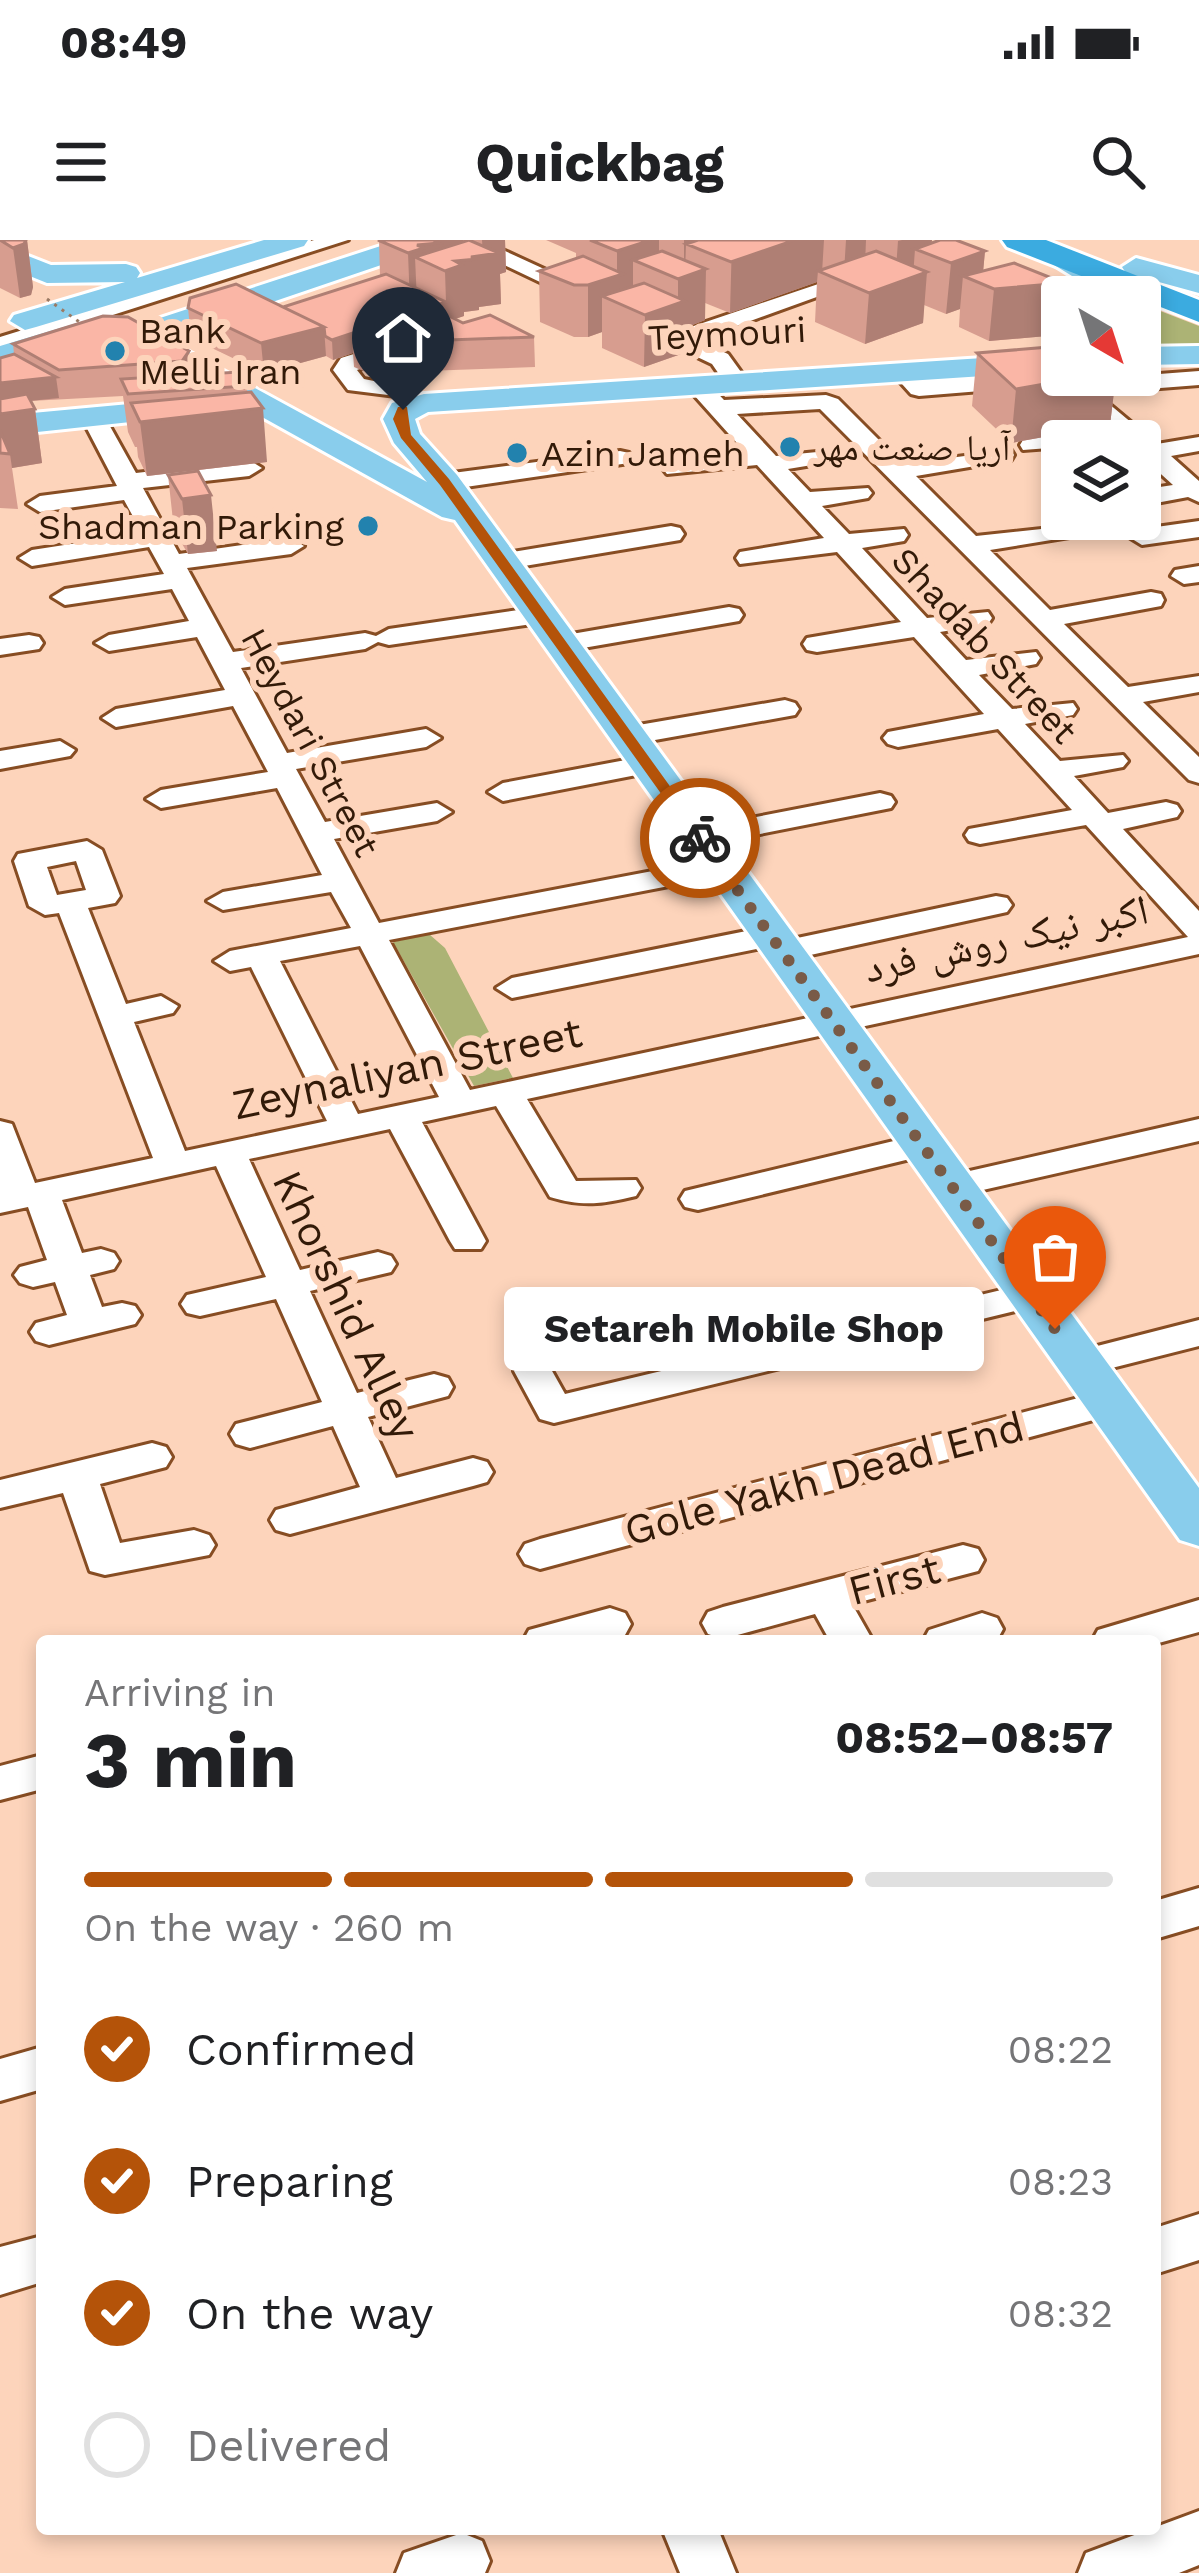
<!DOCTYPE html>
<meta charset="utf-8">
<style>
body{margin:0;font-family:"Work Sans","Noto Naskh Arabic",sans-serif;background:#f6f6f6;color:#202124;height:100vh;display:flex;flex-direction:column;font-size:45px;white-space:nowrap}
*{box-sizing:border-box;margin:0}
p{font-size:39px;color:#757577}
.icon{flex:none;width:66px;height:66px;fill:none;stroke:currentColor;stroke-width:2;stroke-linecap:round;stroke-linejoin:round}
.map{position:relative;flex:1;overflow:hidden}
.details{position:absolute;left:36px;top:1395px;width:1125px;height:900px;display:flex;flex-direction:column;background:#fff;border-radius:12px;box-shadow:0 6px 18px #0003}
.details>*{flex:none}
.needle{width:78px;rotate:141deg}
.controls{position:absolute;left:1041px;top:36px;display:grid;gap:24px}
.controls a{display:grid;place-items:center;width:120px;height:120px;border-radius:12px;background:#fff;box-shadow:0 6px 18px #0003;font-size:60px}
.pin{position:absolute;display:grid;place-items:center;width:102px;height:102px;color:#fff;margin:-123px -51px;border-radius:50% 50% 50% 0;rotate:-45deg;box-shadow:0 0 12px #0007}
.pin .icon{rotate:45deg}
.courier{position:absolute;display:grid;place-items:center;width:120px;height:120px;margin:-60px;border:9px solid #b45309;border-radius:50%;background:#fff;color:#222;box-shadow:0 3px 15px #0007}
.bubble{position:absolute;height:84px;border-radius:12px;background:#fff;box-shadow:0 6px 18px #0003;font-size:39px;font-weight:700;line-height:84px;text-align:center}
.overview em{font-style:normal;font-weight:700}
.overview div{display:flex;flex-direction:column-reverse}
.overview{display:flex;align-items:center;justify-content:space-between;height:204px;padding:0 48px}
h1{font-size:78px;font-weight:700;line-height:90px}
.bar{display:grid;grid-template-columns:repeat(4,1fr);gap:18px 12px;align-content:center;height:144px;padding:0 48px}
.bar i{height:15px;border-radius:9px;background:#e0e0e0}
.bar .current{background:#b45309}
.bar p{grid-column:span 4}
ol{padding:0 48px;list-style:none}
li{display:flex;align-items:center;gap:36px;height:132px}
li p{margin-inline-start:auto}
li .icon{padding:12px;border-radius:50%;background:#b45309;color:#fff;stroke-width:4}
li:last-child{color:#757577}
li i{width:66px;height:66px;border:6px solid #e0e0e0;border-radius:50%}
.status{display:flex;justify-content:space-between;align-items:center;height:84px;padding:0 60px;background:#fff;direction:ltr}
.status svg{height:33px;fill:currentColor}
header{display:flex;justify-content:space-between;align-items:center;height:156px;padding:0 48px;background:#fff;font-size:54px;font-weight:700}
.map>svg:first-child{display:block}
.green{fill:#acb375}
.lines{fill:none;stroke-linecap:round;stroke-linejoin:round}
.minor-casing{stroke:#874d23;stroke-width:6}
.major-casing{stroke:#fff;stroke-width:6}
.highway-casing{stroke:#fff;stroke-width:6}
.minor{fill:#fff;fill-rule:evenodd}
.major{fill:#89cdec;fill-rule:evenodd}
.highway{fill:#3babe0;fill-rule:evenodd}
.path-bridge{stroke:#9b7a64;stroke-width:3;stroke-dasharray:3 6;stroke-linecap:butt}
.wall{fill:#d79d8f}
.shaded-wall{fill:#af7f74}
.building{fill:#fab6a6;stroke:#af7f74;stroke-width:3}
.route{fill:#b45309}
.done{stroke:#795b47;stroke-width:12;stroke-dasharray:0 21.6}
.poi-dot{fill:#2282ae;stroke:#fdd4bb;stroke-width:4.5}
.labels{text-anchor:middle;stroke-width:12;stroke-linejoin:round;paint-order:stroke}
.far-poi-label{font-size:36px;fill:#321a08;stroke:#fdd4bb;text-anchor:start}
.far-street-label{font-size:36px;fill:#321a08;stroke:#fdd4bb}
.street-label{font-size:42px;fill:#321a08;stroke:#fdd4bb}
</style>
<div class="status"><b>08:49</b><svg viewBox="0 0 49 12"><path d="M0 12V9h3v3zM5 12V6h3v6zM10 12V3h3v9zM15 12V0h3v12zM26 1h20v11H26zM47 4h2v5h-2z"/></svg></div>
<header><svg class="icon" aria-label="menu" viewBox="0 0 24 24"><path d="M4 6h16M4 12h16M4 18h16"/></svg>Quickbag<svg class="icon" aria-label="search" viewBox="0 0 24 24"><circle cx="10" cy="10" r="6"/><path d="M15 15l6 6"/></svg></header>
<div class="map">
<svg width="1199" height="2333" viewBox="0 0 1199 2333">
<rect width="100%" height="100%" fill="#fdd4bb"/>
<!-- green -->
<path class="green" d="M 1150,67 L 1199,86 L 1199,110 L 1140,110 C 1140,93 1156,84 1150,67 Z
M 429,694 L 445,708 L 513,838 L 474,846 L 393,702 Z"/>
<g class="lines">
<defs>
<path id="minor" d="M 314,0 L 348,0 L 0,111 L 0,97 Z
M 452,0 L 481,0 L 679,91 L 842,36 L 858,36 L 861,41 L 698,100 L 728,114 L 741,132 L 729,139 L 721,137 L 712,124 Z
M 402,99 L 410,101 L 410,111 L 357,130 L 364,139 L 404,147 L 404,157 L 348,150 L 333,130 L 341,118 Z
M 905,127 L 925,141 L 1062,130 L 1062,135 L 1080,140 L 1199,131 L 1199,145 L 1096,153 L 1157,204 L 1199,197 L 1199,211 L 1171,216 L 1199,241 L 1199,262 L 1188,257 L 1140,266 L 1140,250 L 1173,245 L 1140,215 L 1140,201 L 1120,197 L 1062,201 L 1062,207 L 1023,210 L 1020,205 L 1023,200 L 1105,185 L 1057,145 L 919,156 L 911,154 L 893,134 Z
M 697,138 L 705,140 L 724,160 L 826,155 L 838,159 L 903,224 L 1011,210 L 1014,215 L 1011,220 L 916,236 L 976,296 L 1088,284 L 1092,289 L 1088,294 L 990,310 L 1050,370 L 1151,352 L 1161,354 L 1164,360 L 1161,366 L 1064,384 L 1128,447 L 1199,436 L 1199,452 L 1143,462 L 1199,517 L 1199,543 L 1189,540 L 820,169 L 737,174 L 776,216 L 848,209 L 851,214 L 848,219 L 788,229 L 810,252 L 868,248 L 872,253 L 868,258 L 822,266 L 849,294 L 904,289 L 908,295 L 904,301 L 862,308 L 927,378 L 988,372 L 992,378 L 988,384 L 940,392 L 966,420 L 1036,412 L 1040,418 L 1036,424 L 979,435 L 1012,469 L 1073,463 L 1077,469 L 1073,475 L 1025,484 L 1060,521 L 1123,515 L 1128,521 L 1123,527 L 1074,536 L 1108,573 L 1166,562 L 1177,565 L 1181,571 L 1177,577 L 1123,589 L 1199,671 L 1199,714 L 527,859 L 576,941 L 636,940 L 641,948 L 636,956 C 603,964 582,967 550,957 L 496,866 L 422,882 L 486,1001 L 481,1009 L 455,1009 L 450,1001 L 390,889 L 249,919 L 300,1030 L 378,1012 L 391,1016 L 396,1024 L 391,1032 L 310,1051 L 357,1153 L 434,1134 L 448,1138 L 453,1147 L 448,1156 L 368,1177 L 396,1238 L 473,1218 L 487,1222 L 493,1232 L 487,1242 L 473,1246 L 290,1294 L 276,1290 L 270,1280 L 276,1270 L 360,1247 L 333,1186 L 250,1208 L 236,1204 L 230,1194 L 236,1184 L 322,1162 L 276,1059 L 200,1076 L 187,1073 L 181,1064 L 187,1055 L 266,1037 L 216,926 L 62,960 L 82,1013 L 101,1009 L 114,1013 L 119,1021 L 114,1029 L 90,1035 L 102,1067 L 122,1063 L 135,1066 L 141,1075 L 135,1084 L 49,1105 L 36,1101 L 30,1092 L 36,1083 L 67,1075 L 55,1042 L 33,1047 L 20,1043 L 14,1035 L 20,1027 L 47,1020 L 28,967 L 0,973 L 0,881 L 12,884 L 35,943 L 153,918 L 59,673 L 45,675 L 29,666 L 14,621 L 18,614 L 87,601 L 102,610 L 120,656 L 115,663 L 88,668 L 126,764 L 161,756 L 178,766 L 173,773 L 134,782 L 185,911 L 327,881 L 251,727 L 230,731 L 214,721 L 230,711 L 351,688 L 331,652 L 223,670 L 207,661 L 223,652 L 322,635 L 277,548 L 161,568 L 146,559 L 161,550 L 268,532 L 233,466 L 116,487 L 102,478 L 116,469 L 225,450 L 197,397 L 109,411 L 95,403 L 109,395 L 189,381 L 172,349 L 65,365 L 52,357 L 65,349 L 164,334 L 149,307 L 32,326 L 19,318 L 32,310 L 142,293 L 124,260 L 40,272 L 27,264 L 40,256 L 117,246 L 81,177 L 84,172 L 102,172 L 136,233 L 249,220 L 262,228 L 249,236 L 143,248 L 179,314 L 291,298 L 304,306 L 291,314 L 187,328 L 233,412 L 365,393 L 376,396 L 389,389 L 539,367 L 553,375 L 539,383 L 389,405 L 378,402 L 365,409 L 241,428 L 287,513 L 426,489 L 441,498 L 426,507 L 296,529 L 325,582 L 437,563 L 452,572 L 437,581 L 334,599 L 379,683 L 721,618 L 736,627 L 721,636 L 389,700 L 470,850 L 1188,697 L 1086,585 L 980,604 L 969,601 L 965,595 L 969,589 L 1072,570 L 998,489 L 898,507 L 888,504 L 883,498 L 888,492 L 984,474 L 914,397 L 817,412 L 807,410 L 803,404 L 807,398 L 901,382 L 837,312 L 740,324 L 736,318 L 740,312 L 824,298 L 757,225 L 667,234 L 663,229 L 667,224 L 745,212 L 685,145 ZM 76,621 L 86,650 L 57,655 L 47,627 ZM 360,706 L 439,857 L 358,874 L 280,721 Z
M 620,211 L 629,213 L 632,218 L 629,223 L 445,250 L 432,242 L 445,234 Z
M 1199,281 L 1199,297 L 1142,305 L 1129,297 L 1142,289 Z
M 671,286 L 680,288 L 684,294 L 680,300 L 501,330 L 488,322 L 501,314 Z
M 1199,326 L 1199,342 L 1184,344 L 1171,336 L 1175,330 Z
M 729,367 L 739,369 L 743,375 L 739,381 L 560,412 L 546,404 L 560,396 Z
M 29,395 L 39,397 L 43,403 L 39,409 L 0,415 L 0,399 Z
M 785,460 L 795,463 L 799,469 L 795,475 L 627,505 L 612,496 L 627,487 Z
M 60,501 L 75,510 L 70,516 L 0,529 L 0,511 Z
M 647,516 L 662,525 L 657,531 L 503,561 L 488,552 L 503,543 Z
M 880,553 L 891,556 L 895,562 L 891,568 L 699,606 L 684,597 L 699,588 Z
M 996,656 L 1007,658 L 1012,665 L 1007,672 L 783,721 L 772,718 L 767,711 L 771,706 L 512,758 L 496,748 L 512,738 L 771,686 L 782,689 L 787,696 L 783,701 Z
M 1199,879 L 1199,901 L 952,957 L 939,954 L 934,946 L 939,938 L 952,935 Z
M 923,894 L 935,897 L 941,905 L 935,913 L 698,970 L 685,967 L 680,959 L 685,951 Z
M 1031,1043 L 1044,1046 L 1050,1055 L 1044,1064 L 554,1183 L 540,1179 L 514,1131 L 519,1122 L 533,1118 L 547,1122 L 565,1154 Z
M 1199,1080 L 1199,1106 L 1080,1136 L 1066,1132 L 1061,1123 L 1066,1114 Z
M 1109,1150 L 1123,1154 L 1128,1163 L 1123,1172 L 540,1329 L 525,1324 L 519,1314 L 525,1304 L 540,1299 Z
M 152,1203 L 166,1207 L 172,1217 L 166,1227 L 100,1244 L 120,1303 L 194,1290 L 209,1295 L 215,1305 L 209,1315 L 105,1335 L 90,1331 L 63,1253 L 0,1268 L 0,1240 Z
M 963,1305 L 978,1309 L 984,1320 L 978,1331 L 852,1364 L 873,1401 L 830,1401 L 815,1374 L 723,1399 L 708,1394 L 702,1383 L 708,1372 L 723,1367 Z
M 1199,1360 L 1199,1392 L 1155,1404 L 1092,1401 L 1098,1390 Z
M 610,1368 L 625,1373 L 631,1384 L 625,1395 L 605,1401 L 523,1401 L 529,1390 Z
M 982,1373 L 997,1378 L 1003,1389 L 997,1400 L 923,1401 L 929,1390 Z
M 42,1515 L 42,1549 L 0,1560 L 0,1526 Z
M 1199,1648 L 1199,1686 L 1155,1699 L 1155,1661 Z
M 42,1807 L 42,1849 L 0,1861 L 0,1819 Z
M 1199,1974 L 1199,2020 L 1155,2034 L 1155,1988 Z
M 42,1996 L 42,2042 L 0,2055 L 0,2007 Z
M 1199,2271 L 1199,2325 L 1179,2333 L 1078,2333 L 1086,2313 Z
M 662,2289 L 718,2289 L 736,2333 L 680,2333 Z
M 462,2293 L 482,2301 L 490,2321 L 485,2333 L 396,2333 L 404,2313 Z"/>
<path id="major" d="M 264,0 L 308,0 L 304,6 L 36,87 L 25,90 L 10,81 L 14,75 L 125,42 L 47,43 L 0,24 L 0,5 L 51,25 L 126,24 L 136,27 L 140,33 L 137,38 Z
M 399,0 L 441,0 L 437,6 L 170,97 L 176,105 L 427,242 L 394,203 L 383,179 L 392,163 L 424,154 L 1062,113 L 1062,131 L 428,172 L 415,179 L 420,194 L 457,235 L 1199,1248 L 1199,1306 L 1180,1300 L 455,280 L 442,277 L 154,117 L 140,97 L 146,84 L 157,79 Z
M 1061,8 L 1137,51 L 1142,57 L 1106,57 L 1051,23 L 1047,17 L 1051,11 Z
M 1136,18 L 1199,35 L 1199,53 L 1126,33 L 1122,27 Z
M 77,83 L 92,92 L 88,98 L 0,125 L 0,106 Z
M 1199,106 L 1199,124 L 1140,125 L 1140,107 Z
M 194,158 L 205,160 L 210,167 L 205,174 L 0,196 L 0,176 Z"/>
<path id="highway" d="M 1002,0 L 1046,0 L 1199,60 L 1199,82 L 1007,7 Z"/>
</defs>
<!-- minor casing -->
<use href="#minor" class="minor-casing"/>
<!-- major casing -->
<use href="#major" class="major-casing"/>
<!-- highway casing -->
<use href="#highway" class="highway-casing"/>
<!-- minor -->
<use href="#minor" class="minor"/>
<!-- major -->
<use href="#major" class="major"/>
<!-- highway -->
<use href="#highway" class="highway"/>
<!-- path-bridge -->
<path class="path-bridge" d="M 47,59 L 85,86"/>
</g>
<!-- wall -->
<path class="wall" d="M 0,0 L 27,0 L 33,47 L 31,55 L 20,58 L 0,48 Z
M 379,0 L 505,0 L 506,32 L 500,34 L 501,64 L 479,67 L 479,70 L 464,72 L 464,76 L 455,79 L 463,83 L 534,97 L 535,127 L 368,133 L 354,127 L 353,113 L 333,120 L 326,116 L 264,133 L 191,98 L 188,68 L 283,67 L 380,36 Z
M 546,0 L 932,0 L 931,3 L 985,11 L 983,31 L 1058,95 L 989,101 L 959,87 L 960,69 L 946,74 L 924,65 L 923,83 L 865,104 L 815,82 L 817,42 L 730,73 L 705,63 L 705,80 L 685,88 L 684,113 L 644,127 L 602,108 L 602,92 L 588,97 L 574,97 L 540,82 L 539,31 L 576,19 L 576,13 Z
M 13,104 L 189,111 L 191,135 L 246,146 L 267,222 L 147,236 L 138,217 L 137,207 L 135,207 L 128,192 L 123,156 L 30,161 L 35,169 L 42,223 L 12,228 L 18,269 L 0,268 L 0,118 L 14,114 Z
M 977,113 L 1062,135 L 1116,135 L 1110,185 L 1011,203 L 972,166 Z
M 168,235 L 217,311 L 188,314 L 174,290 Z"/>
<!-- shaded-wall -->
<path class="shaded-wall" d="M 27,0 L 33,47 L 31,55 L 20,58 L 13,8 Z
M 432,0 L 463,0 L 463,21 L 471,17 L 483,15 L 482,0 L 505,0 L 506,32 L 500,34 L 501,64 L 479,67 L 479,70 L 464,72 L 464,76 L 386,102 L 352,97 L 353,113 L 333,120 L 332,100 L 446,62 L 445,31 L 415,17 L 417,62 L 410,64 L 408,13 L 417,5 Z
M 651,0 L 659,0 L 659,30 L 633,20 L 633,57 L 602,56 L 602,92 L 588,97 L 588,45 L 617,36 L 617,11 Z
M 684,0 L 705,0 L 686,4 L 685,35 L 684,35 Z
M 732,0 L 824,0 L 822,33 L 818,31 L 817,42 L 730,73 Z
M 846,0 L 866,0 L 865,25 L 844,32 Z
M 902,0 L 932,0 L 930,15 L 915,9 L 913,37 L 927,32 L 923,83 L 865,104 L 869,53 L 895,43 L 898,1 Z
M 985,11 L 982,44 L 963,36 L 960,69 L 946,74 L 951,23 Z
M 706,29 L 705,80 L 685,88 L 684,113 L 644,127 L 645,75 L 678,63 L 678,39 Z
M 1064,43 L 1058,95 L 989,101 L 994,49 Z
M 324,87 L 326,116 L 264,133 L 261,103 Z
M 189,111 L 192,141 L 186,151 L 182,121 Z
M 1096,135 L 1116,135 L 1110,185 L 1011,203 L 1016,149 Z
M 56,137 L 59,158 L 0,164 L 0,143 Z
M 263,168 L 267,222 L 147,236 L 140,182 Z
M 35,169 L 42,223 L 12,228 L 10,214 L 0,213 L 0,174 Z
M 211,255 L 217,311 L 188,314 L 182,259 Z"/>
<!-- building -->
<path class="building" d="M 0,0 L 26,0 L 24,4 L 13,8 Z
M 378,0 L 433,0 L 439,3 L 417,5 L 424,8 L 408,13 Z
M 469,0 L 499,13 L 471,17 L 477,19 L 455,21 L 462,25 L 445,31 L 415,17 Z
M 590,0 L 651,0 L 617,11 Z
M 698,0 L 795,0 L 731,22 L 686,4 Z
M 940,0 L 956,0 L 985,11 L 951,23 L 915,9 Z
M 662,11 L 706,29 L 678,39 L 633,20 Z
M 876,11 L 927,32 L 869,53 L 818,31 Z
M 583,16 L 623,34 L 588,45 L 574,45 L 539,31 Z
M 1014,23 L 1064,43 L 994,49 L 963,36 Z
M 386,34 L 446,62 L 332,100 L 325,96 L 324,87 L 283,67 Z
M 644,43 L 685,61 L 645,75 L 602,56 Z
M 236,44 L 324,87 L 261,103 L 188,68 L 190,58 Z
M 435,69 L 463,83 L 490,75 L 534,97 L 366,103 L 352,97 Z
M 103,76 L 128,77 L 189,111 L 182,121 L 59,130 L 13,104 Z
M 1062,106 L 1062,135 L 1096,135 L 1016,149 L 977,113 Z
M 14,114 L 56,137 L 0,143 L 0,118 Z
M 239,132 L 246,146 L 128,154 L 121,139 Z
M 251,152 L 263,168 L 140,182 L 131,163 Z
M 27,154 L 35,169 L 0,174 L 0,159 Z
M 0,190 L 10,214 L 0,213 Z
M 198,231 L 211,255 L 182,259 L 168,235 Z"/>
<!-- route -->
<path class="route" d="M 398,167 L 407,167 L 411,195 L 449,239 L 705,595 L 705,601 L 695,601 L 440,245 L 401,198 L 393,179 Z"/>
<g class="lines">
<!-- done -->
<path class="done" d="M 700,598 L 1055,1089"/>
</g>
<!-- markers -->
<g class="poi-dot">
<circle cx="115" cy="111" r="12"/>
<circle cx="790" cy="207" r="12"/>
<circle cx="517" cy="213" r="12"/>
<circle cx="368" cy="286" r="12"/>
</g>
<g class="labels">
<!-- far-poi labels -->
<g class="far-poi-label">
<text x="139" y="103">Bank<tspan x="139" dy="41">Melli Iran</tspan></text>
<text x="814" y="220">آریا صنعت مهر</text>
<text x="541" y="226">Azin Jameh</text>
<text x="344" y="299" text-anchor="end">Shadman Parking</text>
</g>
<!-- far-street labels -->
<g class="far-street-label">
<text transform="translate(727 93) rotate(-3)" y="13">Teymouri</text>
<text transform="translate(985 405) rotate(47)" y="13">Shadab Street</text>
<text transform="translate(311 502) rotate(62)" y="13">Heydari Street</text>
</g>
<!-- street labels -->
<g class="street-label">
<text transform="translate(1006 698) rotate(-12)" y="15">اکبر نیک روش فرد</text>
<text transform="translate(407 828) rotate(-12)" y="15">Zeynaliyan Street</text>
<text transform="translate(347 1065) rotate(65)" y="15">Khorshid Alley</text>
<text transform="translate(824 1238) rotate(-15)" y="15">Gole Yakh Dead End</text>
<text transform="translate(894 1339) rotate(-15)" y="15">First</text>
</g>
</g>
</svg>
<div class="controls">
<a><svg class="needle" viewBox="-14 -14 28 28"><path d="M0-13l5 13h-10z" fill="#e53935"/><path d="M0 13l5-13h-10z" fill="#757577"/></svg></a>
<a><svg class="icon" aria-label="layers" viewBox="0 0 24 24"><path d="M12 4l9 5-9 5-9-5zM3 14l9 5 9-5"/></svg></a>
</div>
<div class="pin" style="left:1055px;top:1089px;background:#ea580c"><svg class="icon" aria-label="bag" viewBox="0 0 24 24"><path d="M5 8h14l-1 12H6zM9 8a3 3 0 0 1 6 0"/></svg></div>
<div class="pin" style="left:403px;top:170px;background:#1f2937"><svg class="icon" aria-label="home" viewBox="0 0 24 24"><path d="M3 11l9-7 9 7M6 9v11h12V9"/></svg></div>
<div class="courier" style="left:700px;top:598px"><svg class="icon" aria-label="bike" viewBox="0 0 24 24"><circle cx="6" cy="16" r="4"/><circle cx="18" cy="16" r="4"/><path d="M6 16l4-8h5l3 8M10 8l3 8H6M13 5h3"/></svg></div>
<div class="bubble" style="left:504px;top:1047px;width:480px">Setareh Mobile Shop</div>
<section class="details">
<div class="overview"><div><h1>3 min</h1><p>Arriving in</p></div><em>08:52–08:57</em></div>
<div class="bar"><i class="current"></i><i class="current"></i><i class="current"></i><i></i><p>On the way · 260 m</p></div>
<ol>
<li><svg class="icon" aria-label="check" viewBox="0 0 24 24"><path d="M5 12l5 5 9-10"/></svg>Confirmed<p>08:22</p></li>
<li><svg class="icon" aria-label="check" viewBox="0 0 24 24"><path d="M5 12l5 5 9-10"/></svg>Preparing<p>08:23</p></li>
<li><svg class="icon" aria-label="check" viewBox="0 0 24 24"><path d="M5 12l5 5 9-10"/></svg>On the way<p>08:32</p></li>
<li><i></i>Delivered</li>
</ol>
</section>
</div>
